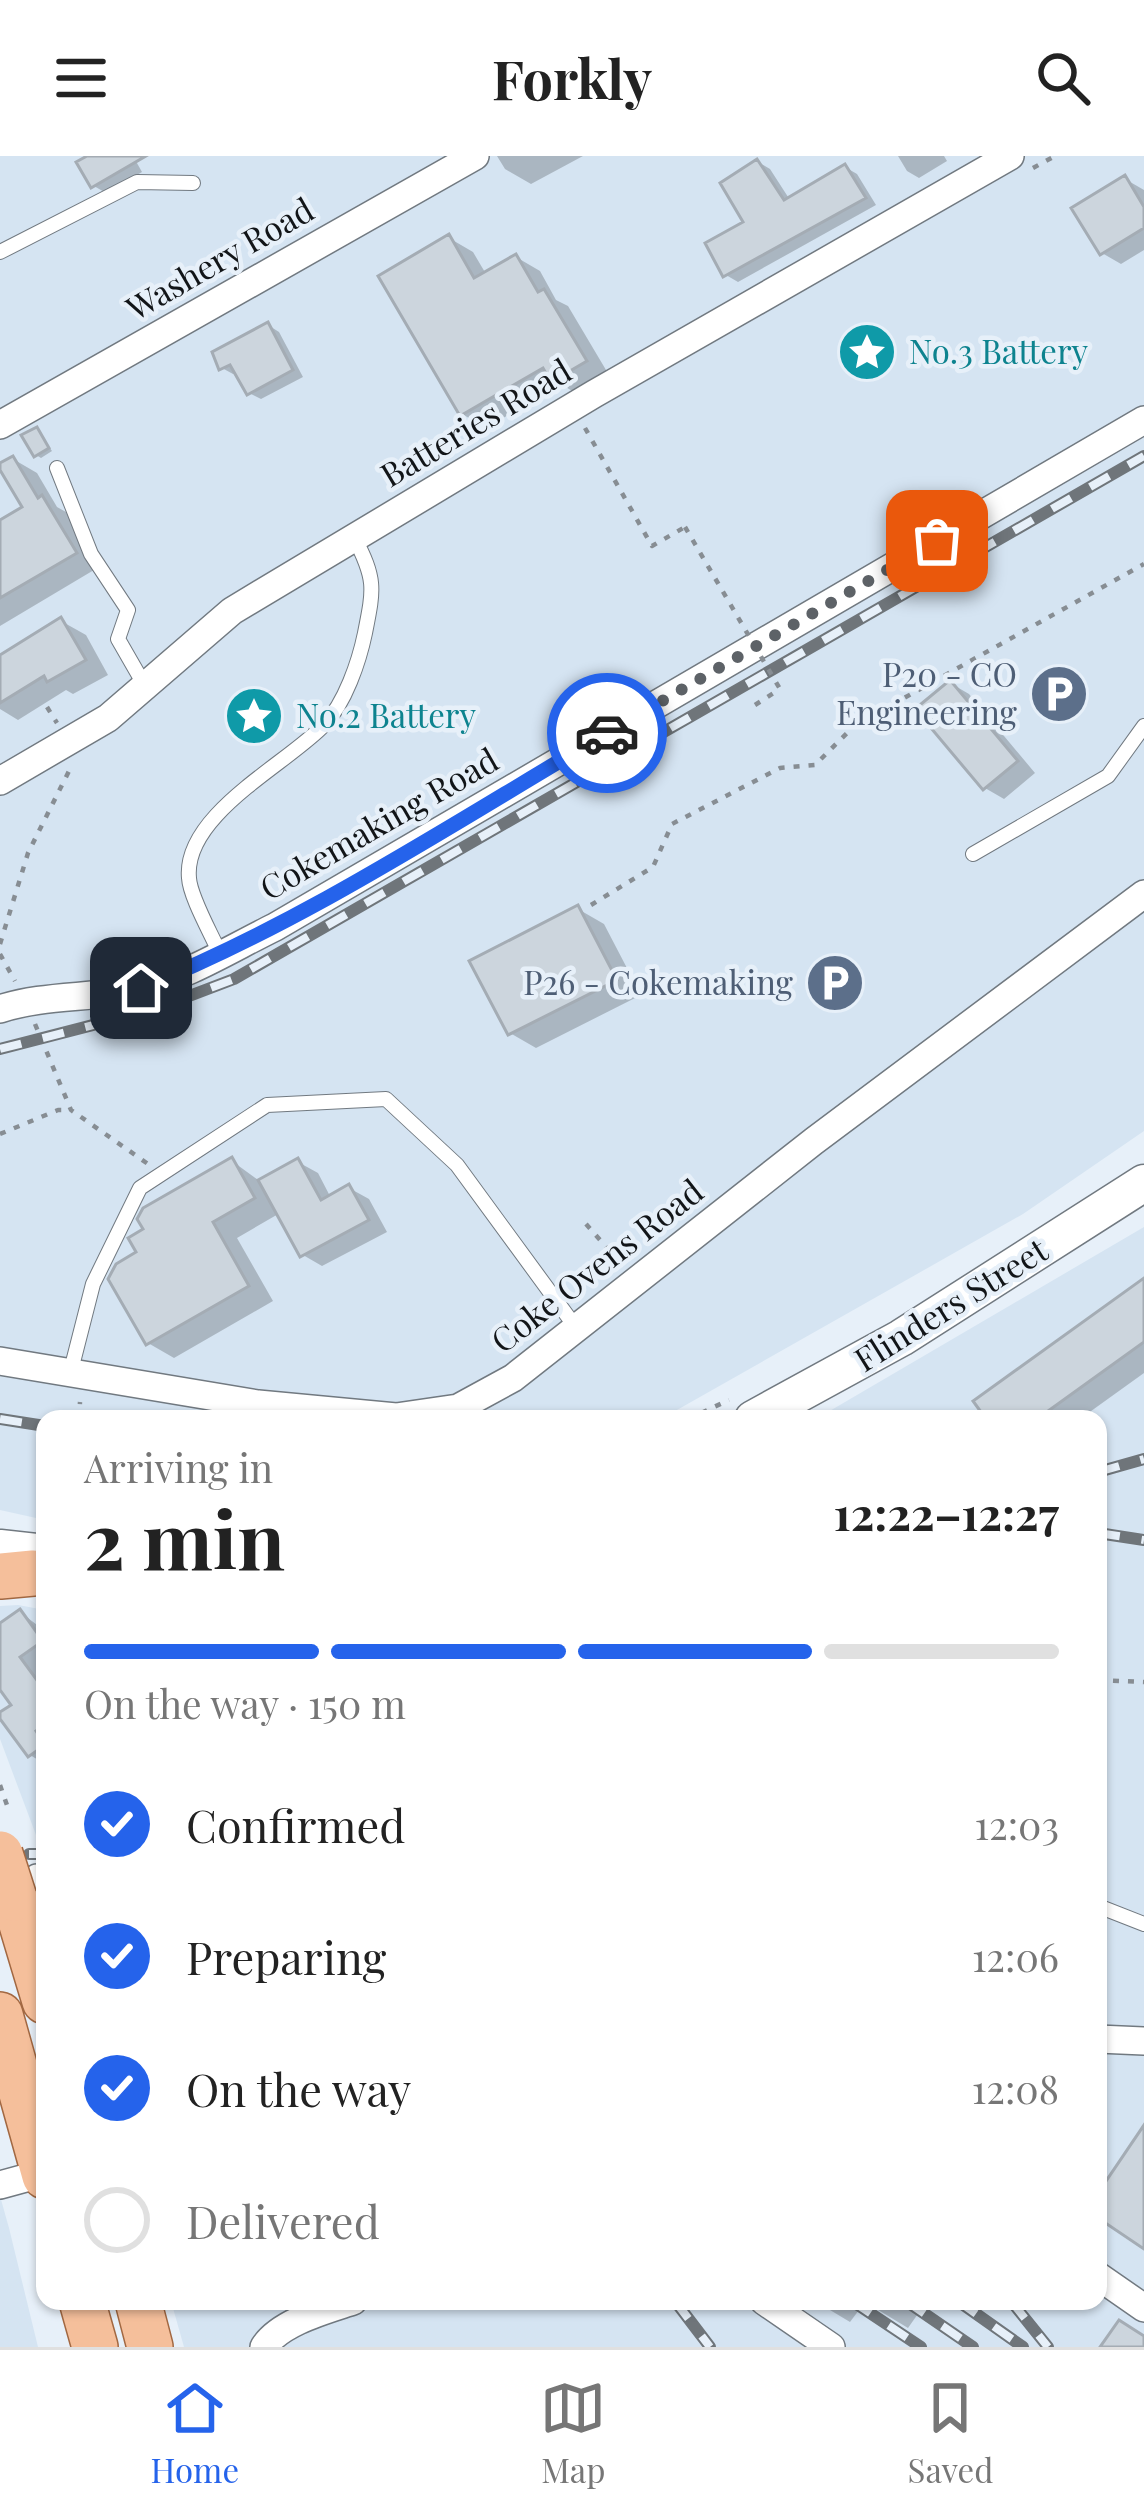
<!DOCTYPE html>
<meta charset="utf-8">
<style>
body{margin:0;font-family:"Playfair Display",serif;background:#f2f2f2;color:#222;height:100vh;display:flex;flex-direction:column;font-size:45px;white-space:nowrap}
*{box-sizing:border-box;margin:0}
p{font-size:39px;color:#767676}
.icon{flex:none;width:66px;height:66px;fill:none;stroke:currentColor;stroke-width:2;stroke-linecap:round;stroke-linejoin:round}
.map{position:relative;flex:1;overflow:hidden}
.drawer{position:absolute;left:36px;top:1254px;width:1071px;height:900px;display:flex;flex-direction:column;background:#fff;border-radius:24px;box-shadow:0 3px 9px #0004}
.drawer>*{flex:none}
.pin{position:absolute;display:grid;place-items:center;width:102px;height:102px;color:#fff;margin:-51px;border-radius:24px;box-shadow:0 6px 18px #0006}
.courier{position:absolute;display:grid;place-items:center;width:120px;height:120px;margin:-60px;border:9px solid #2563eb;border-radius:50%;background:#fff;color:#222;box-shadow:0 3px 15px #0007}
.summary em{font-style:normal;font-weight:700}
.summary div{display:flex;flex-direction:column-reverse}
.summary{display:flex;align-items:center;justify-content:space-between;height:204px;padding:0 48px}
h1{font-size:78px;font-weight:700;line-height:90px}
.bar{display:grid;grid-template-columns:repeat(4,1fr);gap:18px 12px;align-content:center;height:144px;padding:0 48px}
.bar i{height:15px;border-radius:9px;background:#e0e0e0}
.bar .on{background:#2563eb}
.bar p{grid-column:span 4}
ol{padding:0 48px;list-style:none}
li{display:flex;align-items:center;gap:36px;height:132px}
li p{margin-inline-start:auto}
li .icon{padding:12px;border-radius:50%;background:#2563eb;color:#fff;stroke-width:4}
li:last-child{color:#767676}
li i{width:66px;height:66px;border:6px solid #e0e0e0;border-radius:50%}
header{display:flex;justify-content:space-between;align-items:center;height:156px;padding:0 48px;background:#fff;font-size:54px;font-weight:700}
.tabs{display:flex;justify-content:space-around;align-items:center;height:168px;border-top:3px solid #e0e0e0;background:#fff;font-size:33px;color:#767676}
.tabs a{display:grid;justify-items:center;gap:6px}
.tabs .on{color:#2563eb}
.map>svg:first-child{display:block}
.built{fill:#d5e4f2}
.shadow{fill:#0003}
.building{fill:#ccd5dd;stroke:#a4acb4;stroke-width:3}
.lines{fill:none;stroke-linecap:round;stroke-linejoin:round}
.service-casing{stroke:#717980;stroke-width:16}
.minor-casing{stroke:#717980;stroke-width:30}
.tertiary-casing{stroke:#717980;stroke-width:39}
.primary-casing{stroke:#a26842;stroke-width:48}
.path{stroke:#878d93;stroke-width:4.5;stroke-dasharray:6 9;stroke-linecap:butt}
.service{stroke:#fff;stroke-width:14}
.minor{stroke:#fff;stroke-width:27}
.tertiary{stroke:#fff;stroke-width:36}
.primary{stroke:#f5bf9b;stroke-width:45}
.rail-casing{stroke:#6f757a;stroke-width:12}
.rail{stroke:#e7f0f9;stroke-width:8;stroke-dasharray:22;stroke-linecap:butt}
.primary-bridge-casing{stroke:#a26842;stroke-width:48;stroke-linecap:butt}
.path-bridge{stroke:#878d93;stroke-width:4.5;stroke-dasharray:6 9;stroke-linecap:butt}
.primary-bridge{stroke:#f5bf9b;stroke-width:45}
.done{stroke:#5d6267;stroke-width:12;stroke-dasharray:0 21.6}
.route{stroke:#2563eb;stroke-width:15}
.labels{text-anchor:middle;stroke-width:9;stroke-linejoin:round;paint-order:stroke}
.street-label{font-size:33px;fill:#121518;stroke:#e7f0f9}
.culture-label{font-size:33px;fill:#0d838f;stroke:#e7f0f9;text-anchor:start}
.service-label{font-size:33px;fill:#4e5e75;stroke:#e7f0f9;text-anchor:end}
</style>
<header><svg class="icon" aria-label="menu" viewBox="0 0 24 24"><path d="M4 6h16M4 12h16M4 18h16"/></svg>Forkly<svg class="icon" aria-label="search" viewBox="0 0 24 24"><circle cx="10" cy="10" r="6"/><path d="M15 15l6 6"/></svg></header>
<div class="map">
<svg width="1144" height="2191" viewBox="0 0 1144 2191">
<rect width="100%" height="100%" fill="#e7f0f9"/>
<!-- built -->
<path class="built" d="M 0,0 L 1144,0 L 1144,975 L 1023,1058 L 661,1263 L 45,1263 L 45,1364 L 0,1354 Z
M 1144,1071 L 1144,2191 L 184,2191 L 171,2145 L 1098,2145 L 1098,1263 L 816,1263 Z
M 18,1449 L 45,1454 L 45,1703 L 0,1583 L 0,1450 Z
M 0,2040 L 9,2072 L 38,2191 L 0,2191 Z"/>
<!-- shadow -->
<path class="shadow" d="M 93,0 L 133,0 L 142,16 L 106,37 L 94,30 Z
M 497,0 L 583,0 L 531,28 L 505,13 Z
M 898,0 L 944,0 L 947,5 L 919,22 L 907,15 Z
M 758,6 L 770,13 L 790,44 L 845,11 L 857,18 L 876,49 L 738,126 L 726,119 L 747,67 Z
M 1125,23 L 1144,34 L 1144,94 L 1121,108 L 1102,97 Z
M 449,82 L 473,96 L 486,118 L 516,101 L 540,115 L 556,144 L 568,150 L 609,219 L 577,238 L 561,228 L 486,272 L 462,258 Z
M 268,169 L 279,176 L 303,221 L 261,243 L 249,237 L 238,216 L 233,218 L 222,212 Z
M 37,274 L 52,295 L 41,302 L 36,299 Z
M 13,303 L 37,317 L 57,351 L 66,356 L 99,411 L 0,470 L 0,367 L 26,352 Z
M 61,465 L 86,479 L 108,519 L 73,538 L 66,534 L 18,564 L 0,553 L 0,502 Z
M 950,527 L 969,538 L 1035,617 L 1004,643 L 985,632 Z
M 578,753 L 604,768 L 641,839 L 536,892 L 510,877 Z
M 232,1005 L 261,1026 L 298,1006 L 318,1017 L 331,1042 L 349,1032 L 369,1043 L 387,1076 L 322,1110 L 303,1099 L 280,1057 L 237,1082 L 273,1145 L 174,1202 L 148,1187 L 140,1097 Z
M 1144,1127 L 1144,1217 L 1080,1263 L 989,1263 Z
M 20,1456 L 45,1475 L 45,1508 L 38,1513 L 45,1523 L 45,1608 L 30,1599 L 15,1550 L 0,1529 L 0,1471 Z
M 815,2145 L 927,2145 L 908,2172 L 865,2146 L 850,2166 Z"/>
<!-- building -->
<path class="building" d="M 87,0 L 146,0 L 91,32 L 76,6 Z
M 757,3 L 784,44 L 845,8 L 866,42 L 723,121 L 705,87 L 743,66 L 720,27 Z
M 1125,19 L 1144,51 L 1144,72 L 1100,99 L 1071,52 Z
M 449,78 L 474,122 L 516,98 L 538,136 L 544,133 L 587,205 L 551,226 L 543,212 L 460,260 L 378,120 Z
M 268,166 L 293,214 L 247,239 L 230,209 L 219,214 L 212,196 Z
M 37,271 L 49,292 L 34,301 L 21,279 Z
M 13,300 L 38,342 L 42,339 L 77,397 L 0,442 L 0,364 L 22,351 L 0,314 L 0,307 Z
M 61,461 L 86,504 L 47,526 L 44,520 L 0,547 L 0,499 Z
M 950,524 L 1018,605 L 983,634 L 915,553 Z
M 578,749 L 617,824 L 508,879 L 469,805 Z
M 232,1001 L 255,1042 L 213,1066 L 249,1130 L 146,1189 L 108,1123 L 116,1108 L 136,1096 L 128,1082 L 143,1073 L 137,1063 L 143,1052 Z
M 298,1002 L 321,1044 L 349,1028 L 369,1064 L 300,1101 L 258,1024 Z
M 1144,1122 L 1144,1186 L 1037,1263 L 986,1263 L 973,1245 Z
M 20,1453 L 43,1485 L 20,1501 L 45,1535 L 45,1569 L 36,1575 L 45,1589 L 28,1601 L 0,1563 L 0,1556 L 11,1549 L 0,1534 L 0,1467 Z
M 1144,1969 L 1144,2093 L 1098,2062 L 1098,2037 Z
M 1119,2164 L 1144,2180 L 1144,2191 L 1100,2191 Z"/>
<g class="lines">
<defs>
<path id="service" d="M 0,96 L 137,26 L 193,27
M 57,312 L 91,398 L 128,454 L 118,483 L 145,530
M 973,698 L 1108,620 L 1144,570
M 220,798 C 212,779 190,741 189,722 C 183,659 287,608 324,569 C 345,547 359,506 365,477 C 374,432 376,423 354,381
M 70,1218 L 93,1128 L 140,1032 L 267,949 L 386,943 L 457,1009 L 577,1173
M 1098,1750 L 1144,1768"/>
<path id="minor" d="M 0,269 L 475,0
M 0,625 L 108,562 L 232,455 L 594,238 L 1010,0
M 0,853 C 45,838 93,843 139,832 C 186,821 232,792 275,771 L 1144,264
M 0,1205 L 258,1248 L 396,1261 L 458,1252 L 513,1222 L 814,985 L 1144,738
M 37,1722 L 45,1722
M 1098,1883 L 1144,1885
M 0,2029 L 44,2017
M 1098,2120 L 1144,2152
M 764,2145 L 831,2191
M 264,2191 C 280,2166 326,2154 353,2145"/>
<path id="tertiary" d="M 753,1263 L 901,1182 L 1144,1027
M 0,1392 L 45,1397"/>
<path id="primary" d="M 0,1420 L 33,1417
M 14,1742 L 45,1845
M 0,1859 L 45,2020
M 82,2145 L 95,2191
M 138,2145 L 150,2191"/>
</defs>
<!-- service casing -->
<use href="#service" class="service-casing"/>
<!-- minor casing -->
<use href="#minor" class="minor-casing"/>
<!-- tertiary casing -->
<use href="#tertiary" class="tertiary-casing"/>
<!-- primary casing -->
<use href="#primary" class="primary-casing"/>
<!-- path -->
<path class="path" d="M 1033,12 L 1055,0
M 585,272 L 652,390 L 685,371
M 755,549 L 780,533
M 47,551 L 57,567
M 591,749 L 653,711 L 672,668 L 780,612 L 815,609 L 854,570 L 1144,408
M 0,788 L 28,697 L 69,615
M 0,798 L 15,825
M 35,868 L 71,954 L 148,1008
M 0,978 L 58,954 L 71,954
M 586,1068 L 622,1109
M 79,1263 L 80,1246
M 688,1263 L 729,1244
M 1098,1524 L 1144,1526
M 0,1629 L 9,1655"/>
<!-- service -->
<use href="#service" class="service"/>
<!-- minor -->
<use href="#minor" class="minor"/>
<!-- tertiary -->
<use href="#tertiary" class="tertiary"/>
<!-- primary -->
<use href="#primary" class="primary"/>
<defs>
<path id="rail" d="M 0,893 L 155,853 L 234,823 L 1144,300
M 0,1263 L 45,1270
M 1098,1316 L 1144,1303
M 1098,1377 L 1144,1384
M 29,1698 L 45,1698
M 675,2145 L 710,2191
M 852,2145 L 921,2191
M 906,2145 L 973,2191
M 958,2145 L 1023,2191
M 1011,2145 L 1048,2191"/>
</defs>
<!-- rail casing -->
<use href="#rail" class="rail-casing"/>
<!-- rail -->
<use href="#rail" class="rail"/>
<defs>
<path id="primary-bridge" d="M 0,1698 L 14,1742"/>
</defs>
<!-- primary-bridge casing -->
<use href="#primary-bridge" class="primary-bridge-casing"/>
<!-- path-bridge -->
<path class="path-bridge" d="M 685,371 L 780,533"/>
<!-- primary-bridge -->
<use href="#primary-bridge" class="primary-bridge"/>
</g>
<g class="lines">
<!-- done -->
<path class="done" d="M 607,577 L 937,385"/>
<!-- route -->
<path class="route" d="M 141,832 C 305,766 455,666 607,577"/>
</g>
<!-- icons -->
<defs>
<symbol id="sight-disc" viewBox="-11 -11 22 22"><circle r="9.5" fill="#0f9aa8" stroke="#e7f0f9"/><path d="M0-6L1.8-2.2L6-1.7L2.9 1.2L3.7 5.4L0 3.3L-3.7 5.4L-2.9 1.2L-6-1.7L-1.8-2.2Z" fill="#fff"/></symbol>
<symbol id="parking-disc" viewBox="-11 -11 22 22"><circle r="9.5" fill="#5c6f8a" stroke="#e7f0f9"/><path d="M-3.5-5.5H1a3.5 3.5 0 0 1 0 7H-1V5.5H-3.5ZM-1-3.4V-.6H.8a1.4 1.4 0 0 0 0-2.8Z" fill="#fff"/></symbol>
</defs>
<g fill-rule="evenodd">
<use href="#sight-disc" x="834" y="163" width="66" height="66"/>
<use href="#parking-disc" x="1026" y="505" width="66" height="66"/>
<use href="#sight-disc" x="221" y="527" width="66" height="66"/>
<use href="#parking-disc" x="802" y="794" width="66" height="66"/>
</g>
<g class="labels">
<!-- street labels -->
<g class="street-label">
<text transform="translate(220 103) rotate(-30)" y="12">Washery Road</text>
<text transform="translate(476 267) rotate(-31)" y="12">Batteries Road</text>
<text transform="translate(379 668) rotate(-30)" y="12">Cokemaking Road</text>
<text transform="translate(597 1110) rotate(-38)" y="12">Coke Ovens Road</text>
<text transform="translate(951 1149) rotate(-32)" y="12">Flinders Street</text>
</g>
<!-- culture labels -->
<g class="culture-label">
<text x="909" y="208">No.3 Battery</text>
<text x="296" y="572">No.2 Battery</text>
</g>
<!-- service labels -->
<g class="service-label">
<text x="1017" y="531">P20 - CO<tspan x="1017" dy="38">Engineering</tspan></text>
<text x="793" y="839">P26 - Cokemaking</text>
</g>
</g>
</svg>
<div class="pin" style="left:937px;top:385px;background:#ea580c"><svg class="icon" aria-label="bag" viewBox="0 0 24 24"><path d="M5 8h14l-1 12H6zM9 8a3 3 0 0 1 6 0"/></svg></div>
<div class="pin" style="left:141px;top:832px;background:#1f2937"><svg class="icon" aria-label="home" viewBox="0 0 24 24"><path d="M3 11l9-7 9 7M6 9v11h12V9"/></svg></div>
<div class="courier" style="left:607px;top:577px"><svg class="icon" aria-label="car" viewBox="0 0 24 24"><path d="M5 17H2v-5l4-1 3-4h7l3 4 3 1v5h-3M9 17h6M6 11h13"/><circle cx="7" cy="17" r="2"/><circle cx="17" cy="17" r="2"/></svg></div>
<section class="drawer">
<div class="summary"><div><h1>2 min</h1><p>Arriving in</p></div><em>12:22–12:27</em></div>
<div class="bar"><i class="on"></i><i class="on"></i><i class="on"></i><i></i><p>On the way · 150 m</p></div>
<ol>
<li><svg class="icon" aria-label="check" viewBox="0 0 24 24"><path d="M5 12l5 5 9-10"/></svg>Confirmed<p>12:03</p></li>
<li><svg class="icon" aria-label="check" viewBox="0 0 24 24"><path d="M5 12l5 5 9-10"/></svg>Preparing<p>12:06</p></li>
<li><svg class="icon" aria-label="check" viewBox="0 0 24 24"><path d="M5 12l5 5 9-10"/></svg>On the way<p>12:08</p></li>
<li><i></i>Delivered</li>
</ol>
</section>
</div>
<nav class="tabs">
<a class="on"><svg class="icon" aria-label="home" viewBox="0 0 24 24"><path d="M3 11l9-7 9 7M6 9v11h12V9"/></svg>Home</a>
<a><svg class="icon" aria-label="map" viewBox="0 0 24 24"><path d="M3 6l6-2 6 2 6-2v14l-6 2-6-2-6 2zM9 4v14M15 6v14"/></svg>Map</a>
<a><svg class="icon" aria-label="saved" viewBox="0 0 24 24"><path d="M7 4h10v16l-5-4-5 4z"/></svg>Saved</a>
</nav>
